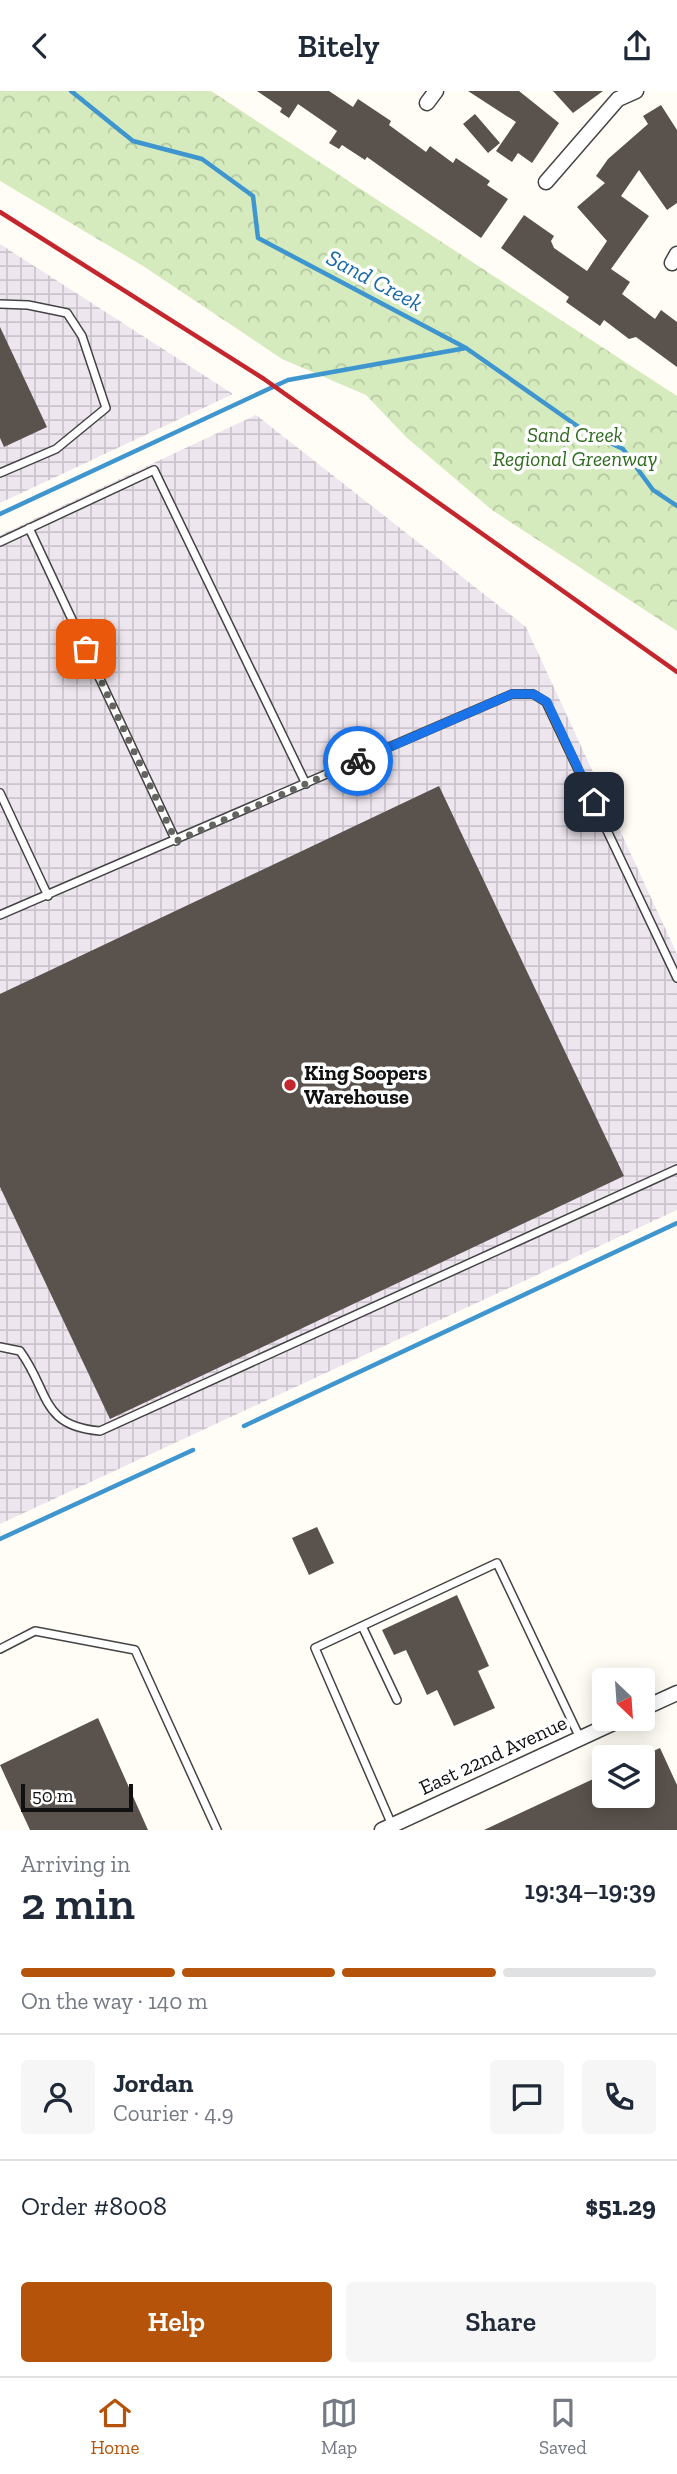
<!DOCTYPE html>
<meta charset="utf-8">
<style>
body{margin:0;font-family:"Zilla Slab",serif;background:#f6f6f7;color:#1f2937;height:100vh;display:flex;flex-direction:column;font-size:26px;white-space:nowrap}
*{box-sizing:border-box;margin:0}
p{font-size:23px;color:#747a83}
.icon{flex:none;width:38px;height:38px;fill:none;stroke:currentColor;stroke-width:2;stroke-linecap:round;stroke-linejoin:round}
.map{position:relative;height:1739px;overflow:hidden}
.sheet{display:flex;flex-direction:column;background:#fff;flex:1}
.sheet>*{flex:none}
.needle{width:46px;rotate:155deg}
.controls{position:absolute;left:592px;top:1577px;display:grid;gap:14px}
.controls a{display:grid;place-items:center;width:63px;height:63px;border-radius:7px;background:#fff;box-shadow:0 4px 18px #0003;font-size:35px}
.scale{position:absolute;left:21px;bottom:18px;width:112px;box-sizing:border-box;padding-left:7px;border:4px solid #111;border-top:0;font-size:19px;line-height:24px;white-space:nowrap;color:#111;-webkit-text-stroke:5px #fff;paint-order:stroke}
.pin{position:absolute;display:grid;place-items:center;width:60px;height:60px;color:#fff;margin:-30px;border-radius:14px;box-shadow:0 4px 10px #0006}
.courier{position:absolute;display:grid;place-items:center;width:70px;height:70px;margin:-35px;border:5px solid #1a73e8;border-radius:50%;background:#fff;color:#222;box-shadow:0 2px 9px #0007}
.headline em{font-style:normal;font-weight:600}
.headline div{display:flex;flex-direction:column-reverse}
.headline{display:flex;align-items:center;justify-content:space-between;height:119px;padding:0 21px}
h1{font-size:46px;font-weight:600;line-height:52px}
.bar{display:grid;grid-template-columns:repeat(4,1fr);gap:10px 7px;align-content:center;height:84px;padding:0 21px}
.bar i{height:9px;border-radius:5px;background:#e0e1e3}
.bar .current{background:#b45309}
.bar p{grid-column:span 4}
.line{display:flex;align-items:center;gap:18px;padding:0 21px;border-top:2px solid #e0e1e3}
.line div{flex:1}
.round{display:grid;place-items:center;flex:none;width:74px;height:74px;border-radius:7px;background:#f6f6f7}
.button{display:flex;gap:14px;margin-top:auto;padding:14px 21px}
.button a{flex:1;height:80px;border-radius:7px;background:#b45309;color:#fff;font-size:28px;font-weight:600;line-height:80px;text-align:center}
.button a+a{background:#f6f6f7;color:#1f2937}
header{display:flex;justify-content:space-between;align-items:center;height:91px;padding:0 21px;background:#fff;font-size:32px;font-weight:600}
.tab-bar{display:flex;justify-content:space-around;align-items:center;height:98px;border-top:2px solid #e0e1e3;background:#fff;font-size:19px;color:#747a83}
.tab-bar a{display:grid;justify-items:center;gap:4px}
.tab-bar .current{color:#b45309}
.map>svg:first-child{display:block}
.industrial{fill:url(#industrial-grid)}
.park{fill:url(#park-crowns)}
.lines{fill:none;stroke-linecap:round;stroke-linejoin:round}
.stream{stroke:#3f96cf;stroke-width:4.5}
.building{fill:#5a524d}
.service-casing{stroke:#444;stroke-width:10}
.minor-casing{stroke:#444;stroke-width:17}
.service{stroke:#fff;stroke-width:7}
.minor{stroke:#fff;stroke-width:14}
.rail{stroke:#c4262e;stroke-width:4.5}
.done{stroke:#646461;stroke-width:7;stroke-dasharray:0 12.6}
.route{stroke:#1a73e8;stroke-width:9}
.poi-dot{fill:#c4262e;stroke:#fff;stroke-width:2.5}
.labels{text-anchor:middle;stroke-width:7;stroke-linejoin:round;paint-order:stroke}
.park-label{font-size:21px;font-style:italic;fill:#2f6b1f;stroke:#fff}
.poi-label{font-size:21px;font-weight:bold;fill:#111;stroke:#fff;text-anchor:start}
.street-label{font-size:21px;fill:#111;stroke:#fff}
.water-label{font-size:23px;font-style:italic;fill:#1768a6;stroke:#fff}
</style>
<header><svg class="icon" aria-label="back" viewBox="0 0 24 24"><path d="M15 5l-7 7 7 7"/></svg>Bitely<svg class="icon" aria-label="share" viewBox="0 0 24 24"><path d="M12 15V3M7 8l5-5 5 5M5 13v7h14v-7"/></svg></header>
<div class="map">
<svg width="677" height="1739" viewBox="0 0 677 1739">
<defs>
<pattern id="industrial-grid" width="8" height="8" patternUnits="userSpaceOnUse" patternTransform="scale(1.75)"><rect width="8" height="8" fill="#eee6ef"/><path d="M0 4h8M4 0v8" fill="none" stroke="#cbc4cc"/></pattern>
<pattern id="park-crowns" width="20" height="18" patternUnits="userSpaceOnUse" patternTransform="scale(1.75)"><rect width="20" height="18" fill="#d5ebbd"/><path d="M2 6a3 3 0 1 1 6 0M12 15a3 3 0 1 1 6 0" fill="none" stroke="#b6c8a1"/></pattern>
</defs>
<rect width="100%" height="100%" fill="#fffdf5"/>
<!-- industrial -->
<path class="industrial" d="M 0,153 L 233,303 L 0,412 Z
M 256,324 L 526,536 L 677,863 L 677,1119 L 0,1433 L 0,444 Z"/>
<!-- park -->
<path class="park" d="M 0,0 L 211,0 L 677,305 L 677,540 L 492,419 L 406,346 L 366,304 L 282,268 L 143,175 L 0,90 Z"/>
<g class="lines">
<!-- stream -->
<path class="stream" d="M 71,0 L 133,50 L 202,68 L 253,105 L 258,147 L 466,257 L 583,339 L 623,358 L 653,399 L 677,415
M 0,423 L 288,289 L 466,257
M 244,1335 L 677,1132
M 0,1448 L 193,1359"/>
</g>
<!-- building -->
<path class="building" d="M 257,0 L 329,0 L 353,16 L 358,8 L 391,30 L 389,34 L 426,61 L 430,55 L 453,72 L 456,67 L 490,90 L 487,94 L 508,108 L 481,147 L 367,66 L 365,69 L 342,54 L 339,58 L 329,52 L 337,40 L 298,13 L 289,27 L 280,21 L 282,17 Z
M 468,0 L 519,0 L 559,32 L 532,72 L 518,62 L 512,71 L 496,60 L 516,31 Z
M 553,0 L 603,0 L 573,22 Z
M 661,14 L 677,39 L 677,112 L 667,119 L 639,79 L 621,105 L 649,125 L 611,178 L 630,191 L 622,203 L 655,228 L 661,219 L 677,231 L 677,276 L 636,246 L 629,248 L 604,229 L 600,235 L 566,211 L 569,206 L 501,157 L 524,124 L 554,145 L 551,150 L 554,157 L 587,180 L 607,150 L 577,116 L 605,92 L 596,85 L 608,68 L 648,33 L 643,25 Z
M 475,23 L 500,52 L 488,62 L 463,33 Z
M 0,236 L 47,336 L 4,356 L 0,347 Z
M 439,695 L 624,1085 L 110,1328 L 0,1096 L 0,903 Z
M 317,1436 L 334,1472 L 309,1484 L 292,1447 Z
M 457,1504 L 489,1575 L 478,1580 L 495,1617 L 454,1635 L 437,1599 L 427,1604 L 406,1559 L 394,1564 L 382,1539 Z
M 98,1627 L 148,1739 L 30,1739 L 0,1674 Z
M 660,1657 L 677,1694 L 677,1739 L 484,1739 L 604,1683 L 604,1704 L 642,1704 L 642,1665 Z"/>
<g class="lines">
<defs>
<path id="service" d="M 0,213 L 28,214 L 67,222 L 82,245 L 106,317 L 56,358 L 0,382
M 29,437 L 176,750
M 0,451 L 154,379 L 306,693
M 0,702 L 48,805
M 0,824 L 512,603 L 533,603 L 546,611 L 677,887
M 0,1256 L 20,1260 C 50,1301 40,1335 100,1340 L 677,1078
M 362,1535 L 397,1609
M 0,1558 L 35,1540 L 135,1559 L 217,1739
M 392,1734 L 315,1557 L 497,1472 L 580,1647"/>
<path id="minor" d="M 427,12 L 436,0
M 546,91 L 618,8 L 636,0
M 672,172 L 677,163
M 642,1618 L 677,1602
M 382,1739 L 622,1628"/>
</defs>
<!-- service casing -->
<use href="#service" class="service-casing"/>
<!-- minor casing -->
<use href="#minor" class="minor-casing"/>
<!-- service -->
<use href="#service" class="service"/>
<!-- minor -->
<use href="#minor" class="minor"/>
<!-- rail -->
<path class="rail" d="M 0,121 L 264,288 L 677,581"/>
</g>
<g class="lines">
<!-- done -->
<path class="done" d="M 86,558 L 176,750 L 358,670"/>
<!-- route -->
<path class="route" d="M 358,670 L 512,603 L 533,603 L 547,611 L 594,711"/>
</g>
<!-- markers -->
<circle class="poi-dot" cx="290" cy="994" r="7"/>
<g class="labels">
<!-- park labels -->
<g class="park-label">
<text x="575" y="351">Sand Creek<tspan x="575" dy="24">Regional Greenway</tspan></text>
</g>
<!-- poi labels -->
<g class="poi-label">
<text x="304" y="989">King Soopers<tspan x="304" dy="24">Warehouse</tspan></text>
</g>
<!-- street labels -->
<g class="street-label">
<text transform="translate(493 1664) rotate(-25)" y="7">East 22nd Avenue</text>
</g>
<!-- water labels -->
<g class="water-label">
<text transform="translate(375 189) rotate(28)" y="8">Sand Creek</text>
</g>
</g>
</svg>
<div class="controls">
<a><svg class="needle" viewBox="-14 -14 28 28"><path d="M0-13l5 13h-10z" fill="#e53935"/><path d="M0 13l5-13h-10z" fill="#747a83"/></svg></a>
<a><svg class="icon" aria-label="layers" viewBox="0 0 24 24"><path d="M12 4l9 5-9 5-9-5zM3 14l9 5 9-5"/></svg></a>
</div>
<div class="scale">50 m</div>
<div class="pin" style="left:86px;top:558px;background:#ea580c"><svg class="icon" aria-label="bag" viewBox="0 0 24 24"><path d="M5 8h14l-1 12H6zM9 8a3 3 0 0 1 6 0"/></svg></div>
<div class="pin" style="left:594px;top:711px;background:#1f2937"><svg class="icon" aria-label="home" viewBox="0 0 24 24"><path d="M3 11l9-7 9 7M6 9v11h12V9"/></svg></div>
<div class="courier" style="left:358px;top:670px"><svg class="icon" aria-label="bike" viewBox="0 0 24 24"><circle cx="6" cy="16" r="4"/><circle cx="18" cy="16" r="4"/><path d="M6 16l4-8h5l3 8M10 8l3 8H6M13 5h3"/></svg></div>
</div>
<section class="sheet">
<div class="headline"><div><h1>2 min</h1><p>Arriving in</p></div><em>19:34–19:39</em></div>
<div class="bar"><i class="current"></i><i class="current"></i><i class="current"></i><i></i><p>On the way · 140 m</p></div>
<div class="line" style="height:126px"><a class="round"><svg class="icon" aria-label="person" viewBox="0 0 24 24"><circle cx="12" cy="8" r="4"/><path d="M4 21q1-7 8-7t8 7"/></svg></a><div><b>Jordan</b><p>Courier · 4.9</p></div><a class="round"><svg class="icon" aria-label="chat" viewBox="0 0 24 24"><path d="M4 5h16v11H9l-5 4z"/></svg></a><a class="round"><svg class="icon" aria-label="phone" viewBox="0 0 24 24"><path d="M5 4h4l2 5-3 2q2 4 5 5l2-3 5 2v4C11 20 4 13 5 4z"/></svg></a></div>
<div class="line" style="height:91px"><div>Order #8008</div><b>$51.29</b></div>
<div class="button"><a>Help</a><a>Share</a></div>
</section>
<nav class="tab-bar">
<a class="current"><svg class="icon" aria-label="home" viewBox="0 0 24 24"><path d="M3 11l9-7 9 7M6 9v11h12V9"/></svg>Home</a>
<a><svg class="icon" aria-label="map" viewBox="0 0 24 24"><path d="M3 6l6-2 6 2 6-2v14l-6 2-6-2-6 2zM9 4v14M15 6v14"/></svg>Map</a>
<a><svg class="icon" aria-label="saved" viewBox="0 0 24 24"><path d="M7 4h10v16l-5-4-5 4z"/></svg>Saved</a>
</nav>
